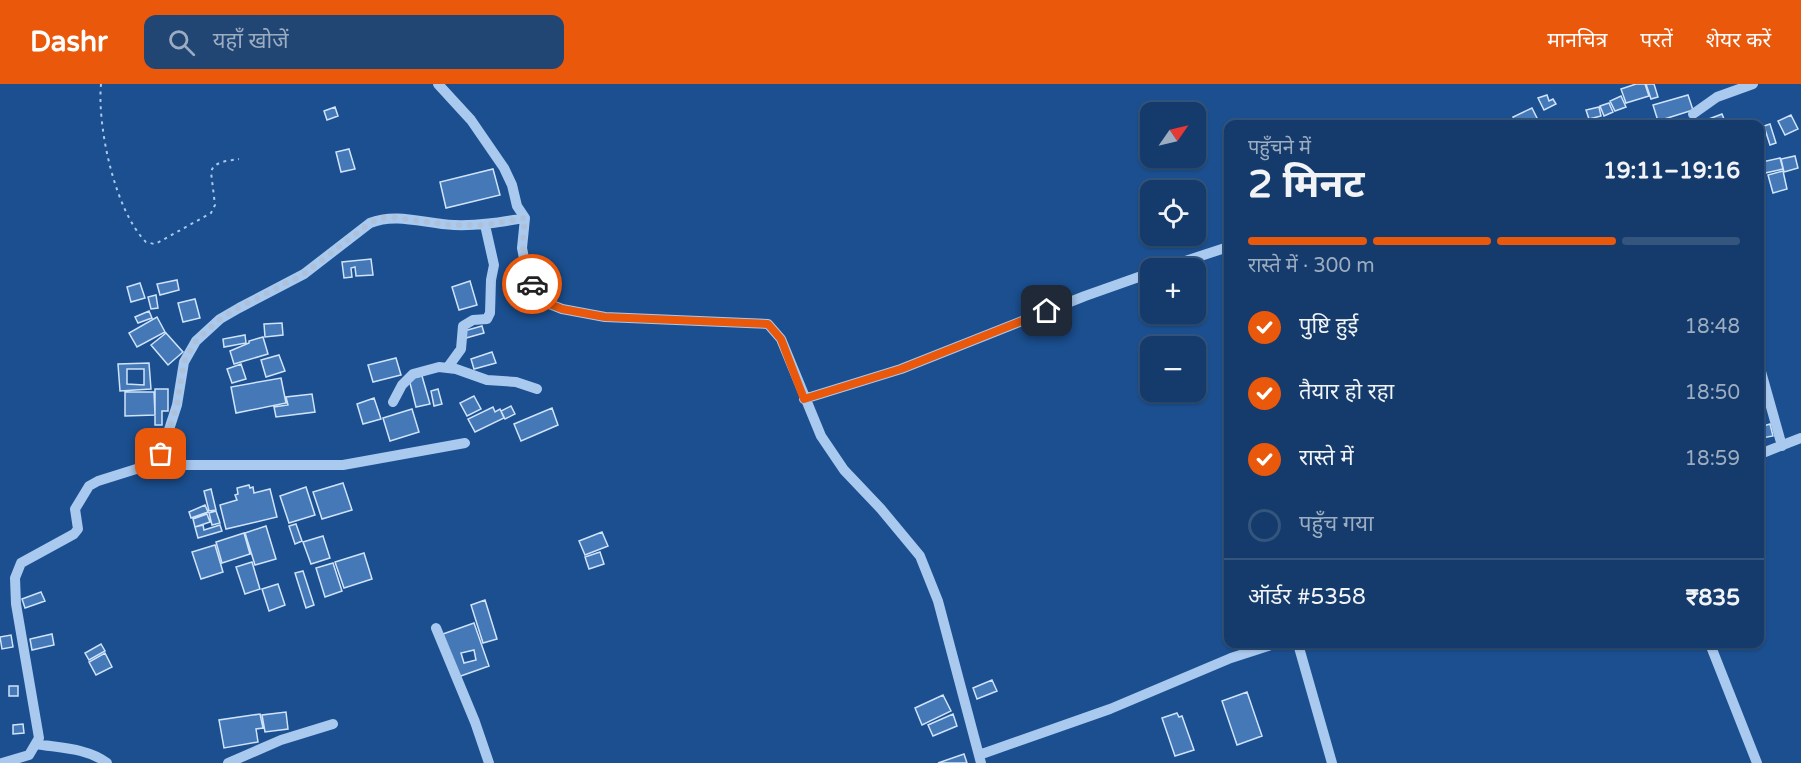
<!DOCTYPE html>
<html lang="hi">
<meta charset="utf-8">
<style>
body{margin:0;font-family:"Varela Round","Noto Sans Devanagari",sans-serif;background:#214673;color:#f1f3f6;height:100vh;display:flex;flex-direction:column;font-size:22px;white-space:nowrap}
*{box-sizing:border-box;margin:0}
p{font-size:20px;color:#9dadc1}
.icon{flex:none;width:33px;height:33px;fill:none;stroke:currentColor;stroke-width:2;stroke-linecap:round;stroke-linejoin:round}
.map{position:relative;flex:1;overflow:hidden}
.panel{position:absolute;left:1224px;top:36px;width:540px;height:528px;display:flex;flex-direction:column;background:#143b6b;border-radius:12px;box-shadow:0 2px 4px #0004,0 0 0 2px #33557e}
.panel>*{flex:none}
.needle{width:39px;rotate:56deg}
.tools{position:absolute;left:1140px;top:18px;display:grid;gap:12px}
.tools a{display:grid;place-items:center;width:66px;height:66px;border-radius:12px;background:#143b6b;box-shadow:0 2px 4px #0004,0 0 0 2px #33557e;font-size:30px}
.pin{position:absolute;display:grid;place-items:center;width:51px;height:51px;color:#fff;margin:-26px;border-radius:12px;box-shadow:0 3px 9px #0006}
.courier{position:absolute;display:grid;place-items:center;width:60px;height:60px;margin:-30px;border:4px solid #ea580c;border-radius:50%;background:#fff;color:#222;box-shadow:0 2px 8px #0007}
.summary em{font-style:normal;font-weight:700}
.summary div{display:flex;flex-direction:column-reverse}
.summary{display:flex;align-items:center;justify-content:space-between;height:102px;padding:0 24px}
h1{font-size:39px;font-weight:700;line-height:45px}
.bar{display:grid;grid-template-columns:repeat(4,1fr);gap:9px 6px;align-content:center;height:72px;padding:0 24px}
.bar i{height:8px;border-radius:4px;background:#33557e}
.bar .active{background:#ea580c}
.bar p{grid-column:span 4}
.line{display:flex;align-items:center;gap:15px;padding:0 24px;border-top:2px solid #33557e}
.line div{flex:1}
ol{padding:0 24px;list-style:none}
li{display:flex;align-items:center;gap:18px;height:66px}
li p{margin-inline-start:auto}
li .icon{padding:6px;border-radius:50%;background:#ea580c;color:#fff;stroke-width:4}
li:last-child{color:#9dadc1}
li i{width:33px;height:33px;border:3px solid #33557e;border-radius:50%}
header{display:flex;align-items:center;gap:36px;box-sizing:border-box;height:84px;padding:0 30px;background:#ea580c;color:#fff}
header strong{font-size:28px}
nav{display:flex;gap:33px;margin-inline-start:auto;font-size:21px}
.search{width:420px;height:54px;background:#214673;display:flex;align-items:center;gap:15px;box-sizing:border-box;padding:0 21px;border-radius:12px;color:#9dadc1;font-size:22px}
.map>svg:first-child{display:block}
.building{fill:#4478b7;stroke:#cfe3fa;stroke-width:1.5;fill-rule:evenodd}
.lines{fill:none;stroke-linecap:round;stroke-linejoin:round}
.path{stroke:#a9c9ee;stroke-width:2;stroke-dasharray:3 4.5;stroke-linecap:butt}
.minor{stroke:#a9c9ee;stroke-width:10}
.done{stroke:#afc1d8;stroke-width:6;stroke-dasharray:0 10.8}
.route{stroke:#ea580c;stroke-width:8}
</style>
<header>
<strong>Dashr</strong>
<div class="search"><svg class="icon" aria-label="search" viewBox="0 0 24 24"><circle cx="10" cy="10" r="6"/><path d="M15 15l6 6"/></svg>यहाँ खोजें</div>
<nav><a>मानचित्र</a><a>परतें</a><a>शेयर करें</a></nav>
</header>
<div class="map">
<svg width="1801" height="679" viewBox="0 0 1801 679">
<rect width="100%" height="100%" fill="#1b4f8f"/>
<!-- building -->
<path class="building" d="M 1636,0 L 1645,0 L 1649,12 L 1626,19 L 1621,5 Z
M 1646,0 L 1654,0 L 1658,13 L 1651,15 Z
M 1547,11 L 1549,17 L 1553,15 L 1556,20 L 1544,26 L 1538,14 Z
M 1688,11 L 1693,26 L 1658,37 L 1653,21 Z
M 1621,12 L 1626,23 L 1615,27 L 1610,17 Z
M 1609,19 L 1613,28 L 1604,32 L 1600,22 Z
M 335,23 L 338,32 L 327,36 L 324,27 Z
M 1599,23 L 1601,32 L 1589,35 L 1586,26 Z
M 1532,24 L 1540,40 L 1517,40 L 1513,33 Z
M 1722,30 L 1726,40 L 1702,40 L 1701,38 Z
M 1791,31 L 1798,45 L 1785,51 L 1778,37 Z
M 1770,40 L 1776,59 L 1770,61 L 1764,42 Z
M 349,65 L 355,85 L 341,88 L 336,68 Z
M 1795,72 L 1798,84 L 1784,88 L 1781,75 Z
M 1780,74 L 1783,85 L 1765,89 L 1762,78 Z
M 493,85 L 500,111 L 446,124 L 440,98 Z
M 1783,87 L 1787,105 L 1773,109 L 1768,91 Z
M 371,175 L 373,191 L 356,192 L 355,183 L 351,184 L 352,193 L 344,194 L 342,178 Z
M 177,196 L 179,206 L 160,211 L 157,200 Z
M 470,197 L 477,221 L 459,226 L 452,203 Z
M 140,199 L 145,214 L 131,218 L 127,203 Z
M 156,211 L 158,224 L 151,225 L 148,213 Z
M 195,215 L 200,234 L 183,238 L 178,219 Z
M 149,227 L 152,234 L 138,239 L 135,233 Z
M 157,233 L 165,248 L 137,263 L 129,249 Z
M 282,239 L 283,251 L 265,253 L 264,240 Z
M 482,242 L 484,249 L 466,254 L 464,247 Z
M 166,249 L 183,268 L 168,281 L 151,261 Z
M 245,251 L 246,259 L 224,263 L 223,255 Z
M 263,253 L 268,270 L 234,280 L 230,267 L 249,259 L 249,257 Z
M 492,268 L 496,279 L 474,285 L 471,275 Z
M 279,271 L 285,287 L 266,293 L 261,276 Z
M 396,274 L 401,291 L 373,298 L 368,281 Z
M 149,279 L 151,305 L 120,307 L 118,280 ZM 127,285 L 144,285 L 144,301 L 127,300 Z
M 241,280 L 246,295 L 232,299 L 227,285 Z
M 422,292 L 430,320 L 416,323 L 409,295 Z
M 281,294 L 286,319 L 236,329 L 231,303 Z
M 155,305 L 168,305 L 168,327 L 162,327 L 162,341 L 155,341 Z
M 438,305 L 442,320 L 434,322 L 431,307 Z
M 125,308 L 154,308 L 155,331 L 125,332 Z
M 312,310 L 315,328 L 276,333 L 274,323 L 288,321 L 286,313 Z
M 474,312 L 481,325 L 467,332 L 460,319 Z
M 374,314 L 381,335 L 363,340 L 357,320 Z
M 511,322 L 515,330 L 505,335 L 501,327 Z
M 493,323 L 495,328 L 500,325 L 504,334 L 475,348 L 468,335 Z
M 552,324 L 558,341 L 521,357 L 514,340 Z
M 412,325 L 419,348 L 390,357 L 383,334 Z
M 1770,340 L 1773,352 L 1762,354 L 1760,343 Z
M 343,399 L 352,426 L 322,435 L 313,408 Z
M 249,401 L 250,404 L 253,403 L 254,409 L 270,405 L 277,433 L 226,445 L 220,421 L 237,416 L 235,411 L 238,410 L 237,404 Z
M 306,403 L 315,431 L 289,439 L 280,412 Z
M 211,405 L 216,426 L 209,427 L 204,407 Z
M 205,421 L 208,428 L 191,434 L 189,428 Z
M 216,427 L 220,439 L 212,441 L 209,429 Z
M 207,430 L 210,438 L 195,443 L 193,435 Z
M 296,440 L 302,457 L 295,460 L 289,442 Z
M 203,441 L 204,446 L 220,441 L 222,447 L 198,454 L 195,443 Z
M 266,442 L 276,475 L 255,481 L 245,449 Z
M 602,448 L 608,462 L 585,471 L 579,457 Z
M 244,449 L 250,470 L 222,479 L 216,458 Z
M 323,452 L 330,474 L 311,480 L 303,458 Z
M 215,461 L 223,488 L 201,495 L 192,468 Z
M 600,468 L 604,480 L 589,485 L 585,473 Z
M 364,469 L 372,495 L 344,504 L 335,478 Z
M 252,478 L 260,505 L 245,510 L 236,483 Z
M 333,479 L 342,507 L 325,513 L 316,484 Z
M 303,487 L 314,521 L 306,524 L 295,489 Z
M 278,500 L 285,521 L 269,527 L 262,505 Z
M 41,508 L 45,517 L 25,524 L 22,515 Z
M 485,516 L 497,555 L 483,559 L 471,521 Z
M 474,539 L 489,582 L 458,593 L 443,550 ZM 474,566 L 476,576 L 464,579 L 461,569 Z
M 52,550 L 54,561 L 32,566 L 30,555 Z
M 11,551 L 13,563 L 2,565 L 0,553 Z
M 101,560 L 105,567 L 89,576 L 85,569 Z
M 105,569 L 112,583 L 96,591 L 89,578 Z
M 992,596 L 997,607 L 977,615 L 973,604 Z
M 9,602 L 18,602 L 18,612 L 9,612 Z
M 1247,608 L 1262,652 L 1237,661 L 1222,617 Z
M 943,611 L 951,627 L 922,641 L 915,624 Z
M 286,628 L 288,645 L 265,648 L 262,631 Z
M 1177,629 L 1179,633 L 1182,632 L 1194,666 L 1175,672 L 1162,634 Z
M 260,630 L 263,644 L 256,645 L 258,658 L 224,664 L 219,636 Z
M 953,630 L 957,642 L 933,652 L 928,641 Z
M 23,640 L 24,649 L 13,650 L 13,641 Z
M 964,670 L 967,679 L 938,679 Z"/>
<g class="lines">
<!-- path -->
<path class="path" d="M 101,0 C 97,43 115,127 146,158 L 154,160 L 159,158 L 211,129 L 215,121 L 211,88 C 214,77 228,77 239,75"/>
<!-- minor -->
<path class="minor" d="M 438,0 L 471,36 L 504,84 L 512,101 L 517,122 L 525,134 L 522,164 L 528,195 L 535,206 L 547,219 L 562,225 L 605,233 L 768,240 L 781,255 L 821,352 L 844,386 L 881,425 L 920,472 L 938,517 L 981,679
M 1693,30 L 1717,13 L 1753,0
M 1164,184 L 1228,163
M 448,283 L 461,265 L 463,242 L 473,236 L 487,235 L 490,229 L 491,196 L 494,181 L 485,141
M 1760,284 L 1782,362
M 804,315 L 901,285 L 1085,212 L 1150,189
M 393,318 L 402,301 L 413,290 L 439,283 L 456,285 L 487,296 L 516,298 L 537,305
M 1760,370 L 1801,354
M 150,381 L 343,381 L 465,359
M 436,544 L 475,638 L 489,679
M 1298,560 L 1332,679
M 1710,560 L 1757,679
M 36,660 C 59,664 88,664 107,679
M 979,671 L 1110,625 L 1231,574 L 1274,560
M 2,679 L 29,671 L 39,654 L 16,520 L 15,494 L 21,479 L 74,450 L 78,445 L 75,425 L 89,402 L 98,397 L 149,381 L 161,370 L 177,321 L 184,278 L 196,257 L 220,235 L 239,224 L 304,190 L 370,139 C 397,128 425,140 454,141 C 478,142 501,138 525,134
M 228,679 L 281,656 L 333,640"/>
</g>
<g class="lines">
<!-- done -->
<path class="done" d="M 161,370 L 177,321 L 184,278 L 196,257 L 220,235 L 238,224 L 304,190 L 370,139 L 381,134 L 390,133 L 451,141 L 485,141 L 525,134 C 523,156 520,181 532,200"/>
<!-- route -->
<path class="route" d="M 532,200 L 547,219 L 562,225 L 605,233 L 768,240 L 781,255 L 804,315 L 901,285 L 1047,227"/>
</g>
</svg>
<div class="tools">
<a><svg class="needle" viewBox="-14 -14 28 28"><path d="M0-13l5 13h-10z" fill="#e53935"/><path d="M0 13l5-13h-10z" fill="#9dadc1"/></svg></a>
<a><svg class="icon" aria-label="locate" viewBox="0 0 24 24"><circle cx="12" cy="12" r="6"/><path d="M12 2v4M12 18v4M2 12h4M18 12h4"/></svg></a>
<a>+</a>
<a>−</a>
</div>
<div class="pin" style="left:161px;top:370px;background:#ea580c"><svg class="icon" aria-label="bag" viewBox="0 0 24 24"><path d="M5 8h14l-1 12H6zM9 8a3 3 0 0 1 6 0"/></svg></div>
<div class="pin" style="left:1047px;top:227px;background:#1f2937"><svg class="icon" aria-label="home" viewBox="0 0 24 24"><path d="M3 11l9-7 9 7M6 9v11h12V9"/></svg></div>
<div class="courier" style="left:532px;top:200px"><svg class="icon" aria-label="car" viewBox="0 0 24 24"><path d="M5 17H2v-5l4-1 3-4h7l3 4 3 1v5h-3M9 17h6M6 11h13"/><circle cx="7" cy="17" r="2"/><circle cx="17" cy="17" r="2"/></svg></div>
<section class="panel">
<div class="summary"><div><h1>2 मिनट</h1><p>पहुँचने में</p></div><em>19:11–19:16</em></div>
<div class="bar"><i class="active"></i><i class="active"></i><i class="active"></i><i></i><p>रास्ते में · 300 m</p></div>
<ol>
<li><svg class="icon" aria-label="check" viewBox="0 0 24 24"><path d="M5 12l5 5 9-10"/></svg>पुष्टि हुई<p>18:48</p></li>
<li><svg class="icon" aria-label="check" viewBox="0 0 24 24"><path d="M5 12l5 5 9-10"/></svg>तैयार हो रहा<p>18:50</p></li>
<li><svg class="icon" aria-label="check" viewBox="0 0 24 24"><path d="M5 12l5 5 9-10"/></svg>रास्ते में<p>18:59</p></li>
<li><i></i>पहुँच गया</li>
</ol>
<div class="line" style="height:78px"><div>ऑर्डर #5358</div><b>₹835</b></div>
</section>
</div>
